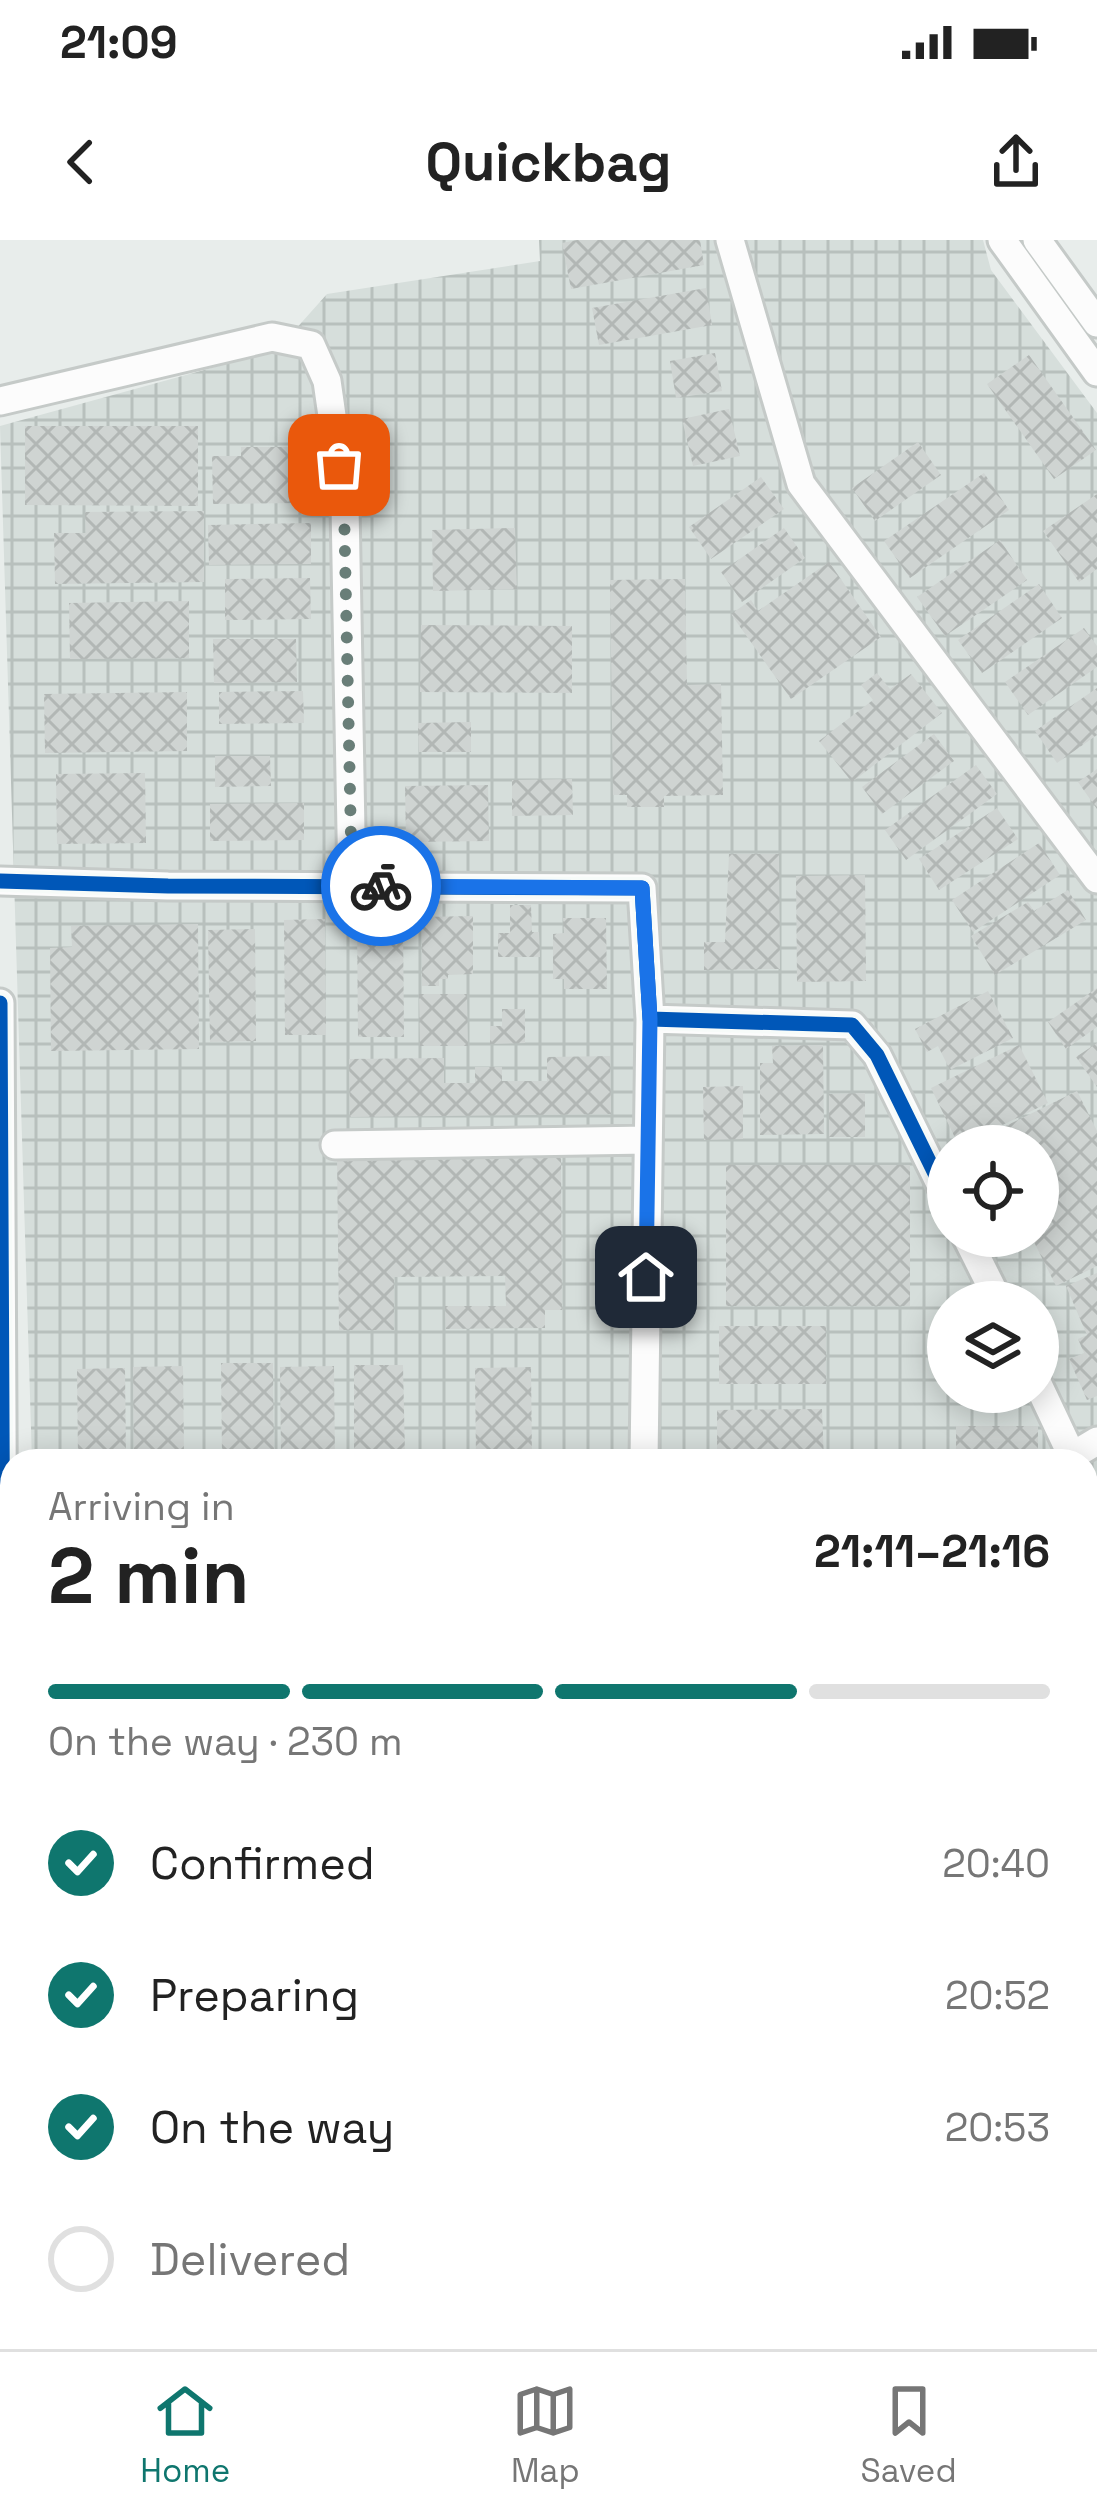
<!DOCTYPE html>
<meta charset="utf-8">
<style>
body{margin:0;font-family:"Space Grotesk",sans-serif;background:#f2f2f2;color:#222;height:100vh;display:flex;flex-direction:column;font-size:45px;white-space:nowrap}
*{box-sizing:border-box;margin:0}
p{font-size:39px;color:#767676}
.icon{flex:none;width:66px;height:66px;fill:none;stroke:currentColor;stroke-width:2;stroke-linecap:round;stroke-linejoin:round}
.map{position:relative;flex:1;overflow:hidden}
.drawer{position:absolute;left:0px;top:1209px;width:1098px;height:900px;display:flex;flex-direction:column;background:#fff;border-radius:36px 36px 0 0;box-shadow:0 6px 30px #0003}
.drawer>*{flex:none}
.tools{position:absolute;left:927px;top:885px;display:grid;gap:24px}
.tools a{display:grid;place-items:center;width:132px;height:132px;border-radius:50%;background:#fff;box-shadow:0 6px 30px #0003;font-size:60px}
.pin{position:absolute;display:grid;place-items:center;width:102px;height:102px;color:#fff;margin:-51px;border-radius:24px;box-shadow:0 6px 18px #0006}
.courier{position:absolute;display:grid;place-items:center;width:120px;height:120px;margin:-60px;border:9px solid #1a73e8;border-radius:50%;background:#fff;color:#222;box-shadow:0 3px 15px #0007}
.summary em{font-style:normal;font-weight:800}
.summary div{display:flex;flex-direction:column-reverse}
.summary{display:flex;align-items:center;justify-content:space-between;height:204px;padding:0 48px}
h1{font-size:78px;font-weight:800;line-height:90px}
.bar{display:grid;grid-template-columns:repeat(4,1fr);gap:18px 12px;align-content:center;height:144px;padding:0 48px}
.bar i{height:15px;border-radius:9px;background:#e0e0e0}
.bar .active{background:#0f766e}
.bar p{grid-column:span 4}
ol{padding:0 48px;list-style:none}
li{display:flex;align-items:center;gap:36px;height:132px}
li p{margin-inline-start:auto}
li .icon{padding:12px;border-radius:50%;background:#0f766e;color:#fff;stroke-width:4}
li:last-child{color:#767676}
li i{width:66px;height:66px;border:6px solid #e0e0e0;border-radius:50%}
.status{display:flex;justify-content:space-between;align-items:center;height:84px;padding:0 60px;background:#fff;direction:ltr}
.status svg{height:33px;fill:currentColor}
header{display:flex;justify-content:space-between;align-items:center;height:156px;padding:0 48px;background:#fff;font-size:54px;font-weight:800}
.tab-bar{display:flex;justify-content:space-around;align-items:center;height:168px;border-top:3px solid #e0e0e0;background:#fff;font-size:33px;color:#767676}
.tab-bar a{display:grid;justify-items:center;gap:6px}
.tab-bar .active{color:#0f766e}
.map>svg:first-child{display:block}
.industrial{fill:url(#industrial-grid);fill-rule:evenodd}
.building{fill:url(#building-cross-hatch)}
.lines{fill:none;stroke-linecap:round;stroke-linejoin:round}
.minor-casing{stroke:#c5cac8;stroke-width:33}
.minor{stroke:#fcfcfc;stroke-width:27}
.cycleway-casing{stroke:#f7fbf9;stroke-width:22}
.cycleway{stroke:#0057b8;stroke-width:15}
.done{stroke:#697e78;stroke-width:12;stroke-dasharray:0 21.6}
.route{stroke:#1a73e8;stroke-width:15}
</style>
<div class="status"><b>21:09</b><svg viewBox="0 0 49 12"><path d="M0 12V9h3v3zM5 12V6h3v6zM10 12V3h3v9zM15 12V0h3v12zM26 1h20v11H26zM47 4h2v5h-2z"/></svg></div>
<header><svg class="icon" aria-label="back" viewBox="0 0 24 24"><path d="M15 5l-7 7 7 7"/></svg>Quickbag<svg class="icon" aria-label="share" viewBox="0 0 24 24"><path d="M12 15V3M7 8l5-5 5 5M5 13v7h14v-7"/></svg></header>
<div class="map">
<svg width="1097" height="2109" viewBox="0 0 1097 2109">
<defs>
<pattern id="industrial-grid" width="8" height="8" patternUnits="userSpaceOnUse" patternTransform="scale(3)"><rect width="8" height="8" fill="#d6dedb"/><path d="M0 4h8M4 0v8" fill="none" stroke="#b8c0bd"/></pattern>
<pattern id="building-cross-hatch" width="8" height="8" patternUnits="userSpaceOnUse" patternTransform="scale(3)"><rect width="8" height="8" fill="#cfd4d2"/><path d="M0 0l8 8M0 8l8-8" fill="none" stroke="#b2b7b5"/></pattern>
</defs>
<rect width="100%" height="100%" fill="#e8edeb"/>
<!-- industrial -->
<path class="industrial" d="M 539,0 L 983,0 L 991,30 L 1097,173 L 1097,1834 L 1086,1836 L 1086,1221 L 32,1221 L 0,186 L 277,110 L 327,54 L 540,21 ZM 948,906 L 1038,906 L 1038,996 L 948,996 ZM 948,1062 L 1038,1062 L 1038,1152 L 948,1152 Z
M 0,1927 L 12,1976 L 12,2097 L 952,2097 L 955,2109 L 0,2109 Z"/>
<!-- building -->
<path class="building" d="M 577,0 L 700,0 L 704,25 L 571,49 L 562,3 Z
M 706,48 L 712,85 L 599,105 L 592,68 Z
M 715,113 L 722,151 L 676,158 L 670,121 Z
M 1029,115 L 1096,210 L 1054,239 L 987,144 Z
M 729,169 L 740,216 L 693,226 L 682,179 Z
M 25,186 L 198,186 L 198,266 L 25,265 Z
M 918,202 L 941,235 L 875,281 L 852,248 Z
M 241,207 L 303,207 L 304,263 L 213,264 L 212,216 L 241,216 Z
M 984,233 L 1009,270 L 910,338 L 884,301 Z
M 761,237 L 784,269 L 711,319 L 689,287 Z
M 1097,254 L 1097,329 L 1079,342 L 1043,291 Z
M 204,271 L 204,342 L 55,344 L 54,293 L 86,293 L 85,272 Z
M 311,283 L 311,324 L 209,325 L 208,285 Z
M 515,288 L 517,349 L 433,351 L 432,290 Z
M 784,288 L 805,318 L 742,362 L 721,332 Z
M 1000,300 L 1027,340 L 945,396 L 917,357 Z
M 829,322 L 881,397 L 791,459 L 731,374 L 751,360 L 758,371 Z
M 310,338 L 311,379 L 225,380 L 225,339 Z
M 685,339 L 687,445 L 721,444 L 723,555 L 664,556 L 664,567 L 627,567 L 627,555 L 613,555 L 610,340 Z
M 1039,344 L 1062,378 L 982,433 L 958,400 Z
M 189,361 L 189,418 L 70,419 L 69,363 Z
M 421,385 L 572,386 L 572,453 L 420,452 Z
M 1084,388 L 1097,406 L 1097,427 L 1028,475 L 1005,442 Z
M 213,399 L 296,399 L 297,442 L 214,443 Z
M 877,433 L 890,449 L 911,434 L 942,473 L 852,542 L 819,501 L 873,460 L 861,445 Z
M 1097,448 L 1097,495 L 1057,523 L 1035,491 Z
M 303,451 L 304,483 L 219,484 L 219,452 Z
M 187,452 L 187,511 L 45,513 L 44,454 Z
M 471,482 L 471,512 L 419,512 L 418,483 Z
M 934,494 L 954,521 L 882,574 L 862,547 Z
M 215,516 L 270,516 L 271,546 L 215,547 Z
M 976,525 L 997,554 L 906,620 L 885,590 Z
M 1097,529 L 1097,569 L 1078,542 Z
M 145,533 L 146,603 L 57,604 L 56,534 Z
M 572,539 L 573,575 L 512,576 L 512,540 Z
M 488,545 L 489,601 L 406,602 L 405,546 Z
M 304,563 L 304,600 L 210,601 L 210,564 Z
M 997,568 L 1018,599 L 939,650 L 919,619 Z
M 1039,603 L 1060,635 L 973,692 L 952,660 Z
M 729,614 L 779,614 L 780,729 L 704,730 L 704,702 L 725,702 Z
M 865,635 L 866,741 L 797,742 L 796,636 Z
M 1068,650 L 1086,680 L 995,735 L 971,696 L 1028,662 L 1034,671 Z
M 510,665 L 531,665 L 532,692 L 539,692 L 540,717 L 498,717 L 498,693 L 510,693 Z
M 473,676 L 473,734 L 448,735 L 448,739 L 439,739 L 439,746 L 422,746 L 422,677 Z
M 563,678 L 606,678 L 607,749 L 564,749 L 564,739 L 553,739 L 553,694 L 564,693 Z
M 325,679 L 326,795 L 285,795 L 284,680 Z
M 357,681 L 403,681 L 404,797 L 358,797 Z
M 198,684 L 199,809 L 51,811 L 50,708 L 72,707 L 71,686 Z
M 255,689 L 256,801 L 210,802 L 208,690 Z
M 1097,748 L 1097,787 L 1066,809 L 1048,782 Z
M 988,751 L 1013,798 L 950,830 L 938,806 L 927,812 L 915,789 Z
M 419,754 L 467,754 L 468,806 L 420,806 Z
M 502,769 L 525,769 L 525,803 L 490,804 L 490,786 L 502,786 Z
M 1097,803 L 1097,847 L 1076,817 Z
M 823,805 L 824,894 L 760,895 L 760,823 L 773,823 L 772,806 Z
M 1019,805 L 1048,863 L 959,906 L 931,848 Z
M 610,816 L 611,874 L 350,877 L 349,819 L 444,818 L 444,843 L 475,843 L 475,827 L 502,827 L 502,841 L 547,841 L 547,817 Z
M 743,846 L 743,899 L 704,900 L 703,847 Z
M 1077,851 L 1097,891 L 1097,1026 L 1056,1046 L 1031,996 L 1038,996 L 1038,906 L 975,906 L 973,902 Z
M 865,853 L 865,897 L 829,897 L 829,854 Z
M 561,913 L 562,1070 L 545,1070 L 545,1088 L 446,1089 L 445,1066 L 506,1066 L 505,1036 L 394,1037 L 394,1090 L 339,1090 L 337,916 Z
M 726,925 L 910,925 L 910,1066 L 726,1066 Z
M 1097,1033 L 1097,1156 L 1087,1160 L 1069,1119 L 1084,1113 L 1078,1099 L 1087,1095 L 1066,1046 Z
M 719,1086 L 826,1086 L 826,1144 L 719,1144 Z
M 221,1123 L 273,1123 L 274,1216 L 222,1216 Z
M 354,1125 L 403,1125 L 405,1216 L 354,1216 Z
M 183,1126 L 184,1217 L 134,1218 L 133,1127 Z
M 334,1126 L 335,1217 L 281,1217 L 280,1127 Z
M 531,1127 L 532,1221 L 476,1221 L 475,1128 Z
M 125,1128 L 126,1220 L 78,1220 L 77,1129 Z
M 822,1169 L 824,1221 L 717,1221 L 717,1170 Z
M 956,1186 L 1038,1186 L 1038,1221 L 956,1221 Z
M 1097,1306 L 1097,1405 L 1086,1406 L 1086,1308 Z
M 1097,1423 L 1097,1467 L 1086,1469 L 1086,1425 Z
M 1097,1474 L 1097,1530 L 1086,1532 L 1086,1476 Z
M 1097,1539 L 1097,1584 L 1086,1586 L 1086,1541 Z
M 1097,1590 L 1097,1640 L 1086,1642 L 1086,1592 Z
M 1097,1908 L 1097,2086 L 1086,2088 L 1086,1910 Z
M 174,2097 L 351,2097 L 353,2109 L 154,2109 L 153,2101 Z
M 635,2097 L 846,2097 L 849,2109 L 637,2109 Z
M 861,2097 L 898,2097 L 901,2109 L 863,2109 Z"/>
<g class="lines">
<defs>
<path id="minor" d="M 730,0 L 801,244 L 1097,639
M 1002,0 L 1097,132
M 1037,0 L 1097,83
M 0,161 L 272,97 L 311,105 L 327,141 L 345,266 L 352,646
M 0,641 L 168,646 L 642,648 L 650,779 L 852,785 L 877,815 L 948,960
M 0,763 L 4,1594 L 12,1774
M 335,905 L 648,900
M 966,996 L 999,1062
M 1038,1144 L 1072,1216 L 1097,1201
M 644,1221 L 650,779
M 1086,1256 L 1097,1289
M 1086,1859 L 1097,1857
M 0,1919 L 12,1917
M 60,2097 L 63,2109
M 582,2097 L 584,2109
M 982,2097 L 984,2109"/>
</defs>
<!-- minor casing -->
<use href="#minor" class="minor-casing"/>
<!-- minor -->
<use href="#minor" class="minor"/>
<defs>
<path id="cycleway" d="M 0,641 L 168,646 L 642,648 L 650,779 L 852,785 L 877,815 L 948,960
M 0,763 L 4,1594 L 12,1774"/>
</defs>
<!-- cycleway casing -->
<use href="#cycleway" class="cycleway-casing"/>
<!-- cycleway -->
<use href="#cycleway" class="cycleway"/>
</g>
<g class="lines">
<!-- done -->
<path class="done" d="M 339,225 L 344,266 L 352,646 L 381,646"/>
<!-- route -->
<path class="route" d="M 381,646 L 642,648 L 650,779 L 646,1037"/>
</g>
</svg>
<div class="tools">
<a><svg class="icon" aria-label="locate" viewBox="0 0 24 24"><circle cx="12" cy="12" r="6"/><path d="M12 2v4M12 18v4M2 12h4M18 12h4"/></svg></a>
<a><svg class="icon" aria-label="layers" viewBox="0 0 24 24"><path d="M12 4l9 5-9 5-9-5zM3 14l9 5 9-5"/></svg></a>
</div>
<div class="pin" style="left:339px;top:225px;background:#ea580c"><svg class="icon" aria-label="bag" viewBox="0 0 24 24"><path d="M5 8h14l-1 12H6zM9 8a3 3 0 0 1 6 0"/></svg></div>
<div class="pin" style="left:646px;top:1037px;background:#1f2937"><svg class="icon" aria-label="home" viewBox="0 0 24 24"><path d="M3 11l9-7 9 7M6 9v11h12V9"/></svg></div>
<div class="courier" style="left:381px;top:646px"><svg class="icon" aria-label="bike" viewBox="0 0 24 24"><circle cx="6" cy="16" r="4"/><circle cx="18" cy="16" r="4"/><path d="M6 16l4-8h5l3 8M10 8l3 8H6M13 5h3"/></svg></div>
<section class="drawer">
<div class="summary"><div><h1>2 min</h1><p>Arriving in</p></div><em>21:11–21:16</em></div>
<div class="bar"><i class="active"></i><i class="active"></i><i class="active"></i><i></i><p>On the way · 230 m</p></div>
<ol>
<li><svg class="icon" aria-label="check" viewBox="0 0 24 24"><path d="M5 12l5 5 9-10"/></svg>Confirmed<p>20:40</p></li>
<li><svg class="icon" aria-label="check" viewBox="0 0 24 24"><path d="M5 12l5 5 9-10"/></svg>Preparing<p>20:52</p></li>
<li><svg class="icon" aria-label="check" viewBox="0 0 24 24"><path d="M5 12l5 5 9-10"/></svg>On the way<p>20:53</p></li>
<li><i></i>Delivered</li>
</ol>
</section>
</div>
<nav class="tab-bar">
<a class="active"><svg class="icon" aria-label="home" viewBox="0 0 24 24"><path d="M3 11l9-7 9 7M6 9v11h12V9"/></svg>Home</a>
<a><svg class="icon" aria-label="map" viewBox="0 0 24 24"><path d="M3 6l6-2 6 2 6-2v14l-6 2-6-2-6 2zM9 4v14M15 6v14"/></svg>Map</a>
<a><svg class="icon" aria-label="saved" viewBox="0 0 24 24"><path d="M7 4h10v16l-5-4-5 4z"/></svg>Saved</a>
</nav>
